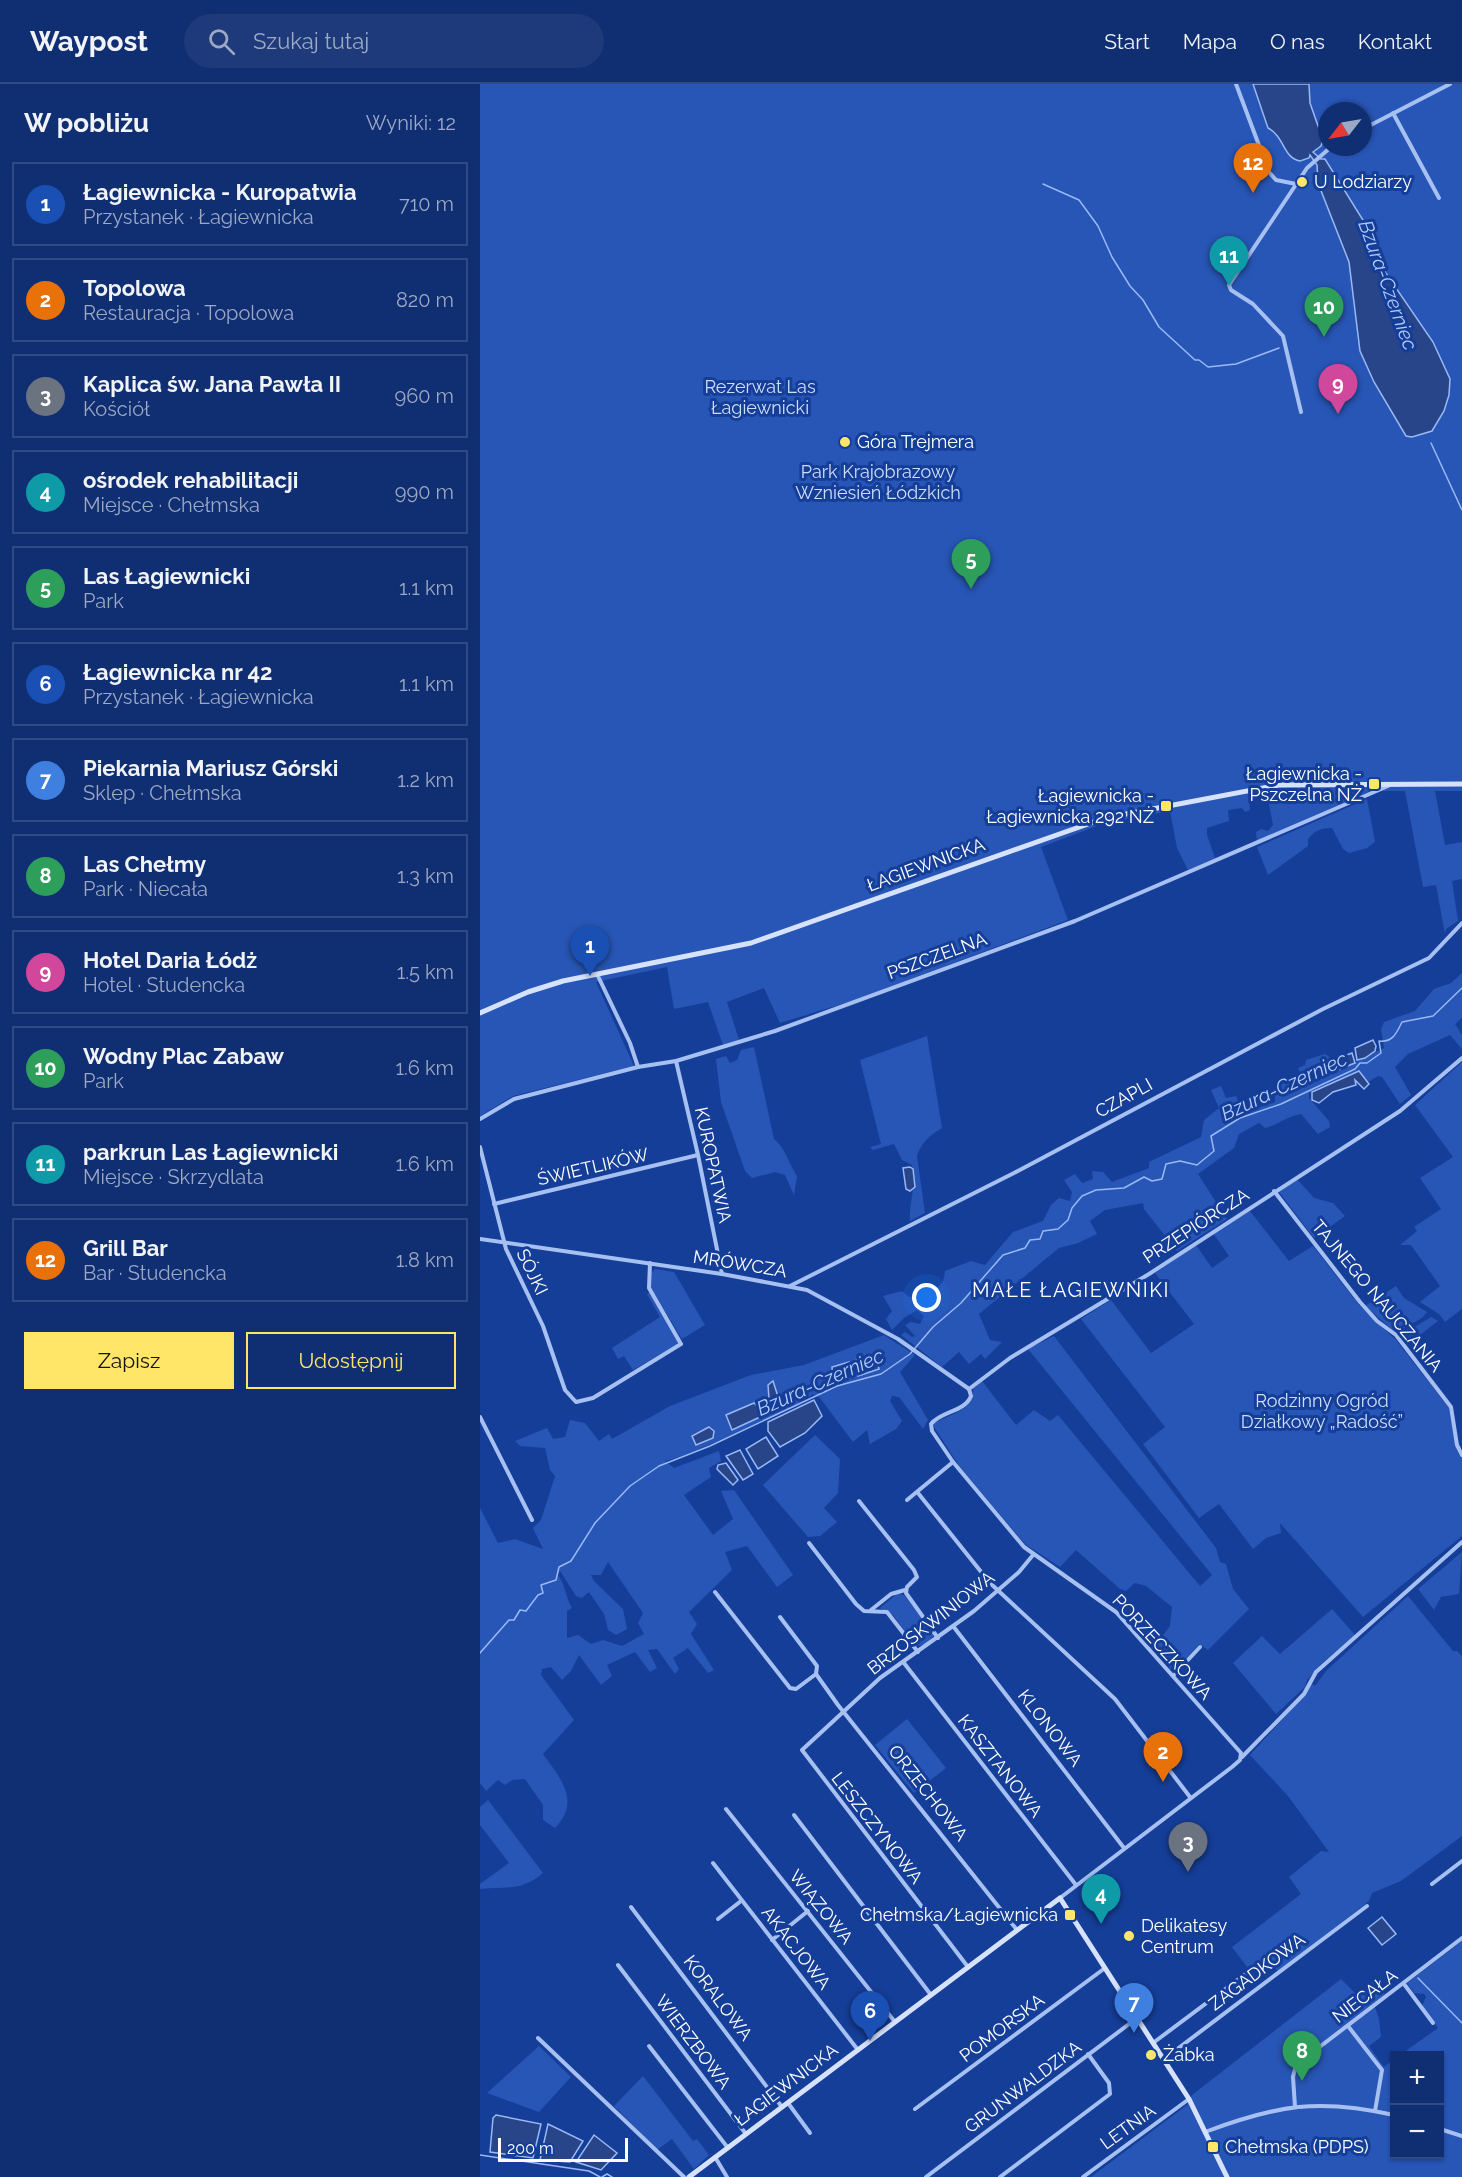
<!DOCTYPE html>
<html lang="pl">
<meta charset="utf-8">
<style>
body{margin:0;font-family:Raleway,sans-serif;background:#1e3a7a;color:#f1f3f6}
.controls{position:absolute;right:18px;bottom:18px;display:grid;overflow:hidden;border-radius:0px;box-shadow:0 2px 4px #0004}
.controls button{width:54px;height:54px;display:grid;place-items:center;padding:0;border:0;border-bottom:2px solid #304a84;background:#102e72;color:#f1f3f6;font:30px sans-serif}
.compass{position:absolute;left:838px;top:18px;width:54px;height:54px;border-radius:50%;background:#102e72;box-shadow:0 2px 4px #0004;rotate:239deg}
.scale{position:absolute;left:18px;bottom:15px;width:130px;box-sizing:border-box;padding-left:6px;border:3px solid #fff;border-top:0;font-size:16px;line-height:21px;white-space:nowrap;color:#fff;-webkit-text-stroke:4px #153e98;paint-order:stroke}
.you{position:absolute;left:447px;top:1214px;width:21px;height:21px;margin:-15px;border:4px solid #fff;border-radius:50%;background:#1a73e8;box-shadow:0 0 0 9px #1a73e833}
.badge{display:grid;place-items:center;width:39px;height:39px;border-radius:50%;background:#ffe669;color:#fff;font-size:20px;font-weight:700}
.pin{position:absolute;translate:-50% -50px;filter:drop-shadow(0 2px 3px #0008)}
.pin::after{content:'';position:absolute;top:32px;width:21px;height:18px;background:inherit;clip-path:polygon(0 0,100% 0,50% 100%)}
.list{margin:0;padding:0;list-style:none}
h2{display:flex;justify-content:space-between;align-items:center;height:78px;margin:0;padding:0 24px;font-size:26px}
h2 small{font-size:20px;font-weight:400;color:#9ca8c4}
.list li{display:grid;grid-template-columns:39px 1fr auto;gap:18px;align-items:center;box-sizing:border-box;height:84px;margin:0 12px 12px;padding:0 12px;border:2px solid #304a84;border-radius:0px}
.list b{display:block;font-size:22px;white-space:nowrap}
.list p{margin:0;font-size:20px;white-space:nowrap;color:#9ca8c4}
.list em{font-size:20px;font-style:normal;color:#9ca8c4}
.actions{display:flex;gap:12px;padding:18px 24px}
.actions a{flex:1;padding:14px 0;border:2px solid #ffe669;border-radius:0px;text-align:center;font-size:21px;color:#ffe669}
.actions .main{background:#ffe669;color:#111}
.icon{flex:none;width:33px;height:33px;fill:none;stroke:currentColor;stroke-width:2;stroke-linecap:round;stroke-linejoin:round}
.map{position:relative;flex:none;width:982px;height:2093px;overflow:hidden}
header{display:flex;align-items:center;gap:36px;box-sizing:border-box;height:84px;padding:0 30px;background:#102e72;border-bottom:2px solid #304a84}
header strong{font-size:28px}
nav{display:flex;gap:33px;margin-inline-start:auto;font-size:21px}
.search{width:420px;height:54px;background:#1e3a7a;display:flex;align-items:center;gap:15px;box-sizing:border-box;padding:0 21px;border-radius:33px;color:#9ca8c4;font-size:22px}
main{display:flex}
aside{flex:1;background:#102e72}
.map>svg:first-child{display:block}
</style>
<header>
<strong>Waypost</strong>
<div class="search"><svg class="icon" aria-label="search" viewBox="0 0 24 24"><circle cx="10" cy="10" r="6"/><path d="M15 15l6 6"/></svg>Szukaj tutaj</div>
<nav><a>Start</a><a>Mapa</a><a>O nas</a><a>Kontakt</a></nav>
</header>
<main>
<aside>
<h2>W pobliżu<small>Wyniki: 12</small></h2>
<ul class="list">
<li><span class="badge" style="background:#1a4fb4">1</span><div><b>Łagiewnicka - Kuropatwia</b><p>Przystanek · Łagiewnicka</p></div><em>710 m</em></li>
<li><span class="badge" style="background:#e8710a">2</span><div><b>Topolowa</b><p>Restauracja · Topolowa</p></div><em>820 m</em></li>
<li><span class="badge" style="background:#6b7280">3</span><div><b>Kaplica św. Jana Pawła II</b><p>Kościół</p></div><em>960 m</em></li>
<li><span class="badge" style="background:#0f9aa8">4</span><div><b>ośrodek rehabilitacji</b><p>Miejsce · Chełmska</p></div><em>990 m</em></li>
<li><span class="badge" style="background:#2e9e5b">5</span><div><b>Las Łagiewnicki</b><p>Park</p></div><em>1.1 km</em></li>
<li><span class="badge" style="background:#1a4fb4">6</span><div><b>Łagiewnicka nr 42</b><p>Przystanek · Łagiewnicka</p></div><em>1.1 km</em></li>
<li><span class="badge" style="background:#3f7fe0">7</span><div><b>Piekarnia Mariusz Górski</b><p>Sklep · Chełmska</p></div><em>1.2 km</em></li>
<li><span class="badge" style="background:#2e9e5b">8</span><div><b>Las Chełmy</b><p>Park · Niecała</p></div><em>1.3 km</em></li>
<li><span class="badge" style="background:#d1479c">9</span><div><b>Hotel Daria Łódż</b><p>Hotel · Studencka</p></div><em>1.5 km</em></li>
<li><span class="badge" style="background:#2e9e5b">10</span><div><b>Wodny Plac Zabaw</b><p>Park</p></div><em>1.6 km</em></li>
<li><span class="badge" style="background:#0f9aa8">11</span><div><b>parkrun Las Łagiewnicki</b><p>Miejsce · Skrzydlata</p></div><em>1.6 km</em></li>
<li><span class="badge" style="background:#e8710a">12</span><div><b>Grill Bar</b><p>Bar · Studencka</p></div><em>1.8 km</em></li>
</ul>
<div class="actions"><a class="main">Zapisz</a><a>Udostępnij</a></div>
</aside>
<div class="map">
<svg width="982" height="2093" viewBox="0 0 982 2093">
<rect width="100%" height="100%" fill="#153e98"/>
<g fill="#2856b6" fill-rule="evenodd">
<path d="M0,0H982V707H955L965,761L982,758V795L972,797L978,837L966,845L965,850L956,801L943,803L925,707H890L777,757L776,748L781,745L788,747L793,741L787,710L769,713L770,726L765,728L762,724L748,726L749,737L727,744V751L735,774L708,786L697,764L690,727L622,740L561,763L588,836L375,916L300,939L284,904L247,918L259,956L243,961L228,918L194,925L187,883L116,898L154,982L33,1012L0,1032ZM847,27H883V63H847Z"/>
<path d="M887,715L895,758L887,764L869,769L863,765L852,744C841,744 834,747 828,755V762L788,791L777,763Z"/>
<path d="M982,889V934L975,940L982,951V965L970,951L928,970L915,983L931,1011L920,1020L902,993L898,992L888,998L879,987L829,1009V1014L849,1037L850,1043L838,1050L821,1030C807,1032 798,1041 785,1044L779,1039L759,1050L754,1064L718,1090L747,1135L697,1167L664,1125L663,1119L625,1126L610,1137L617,1150L598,1159L579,1164L499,1230L510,1256L522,1258L505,1275L501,1270L489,1280L479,1268L462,1283L421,1251L425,1248L432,1253L435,1252L425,1241L431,1238L440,1240L444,1232L437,1226L424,1234L412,1246L406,1235L412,1227L403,1212L422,1207L429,1213L450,1210L463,1198L465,1187L491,1177L505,1181L533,1148L563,1137L571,1121L579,1114L590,1117L592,1108L584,1096L595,1090L602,1099L613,1095L612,1087L623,1088L632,1098L669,1084V1078L721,1053L724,1036L739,1024L731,1006L741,1002L746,1014L756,1012L764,1029L795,1018V1002L823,994L818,984L825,981L826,976L845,970L852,975L836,990L839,996L904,964L901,945L904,938L935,927L954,905L971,899Z"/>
<path d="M447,952L462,1044C450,1051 441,1059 437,1072L445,1129L430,1137C429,1116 437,1101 432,1081L422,1076L414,1060L393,1066L390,1063L401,1060L380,976Z"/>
<path d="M274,963L294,1055C305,1063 309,1080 317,1092L314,1111L305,1091L295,1088L272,1094L265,1087L241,1018L236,975L246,972L250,979L257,976L261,966Z"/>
<path d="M982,978V1225L965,1238L959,1230L940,1218L960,1202L931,1161H920L937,1147L934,1143L961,1125L940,1094L973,1073L935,1021Z"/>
<path d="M817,1095L834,1114L853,1119L865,1132L834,1154L799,1108Z"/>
<path d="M770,1127L809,1177L833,1162L879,1221L916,1256L969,1324L977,1367L982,1374V1452L883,1533L800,1439L801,1449L786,1454L773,1465L739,1420L719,1434L663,1360L685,1343L601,1235L631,1216L671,1269L714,1240L675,1189L716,1161L732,1184L749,1172L733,1149Z"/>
<path d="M175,1185L194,1188L225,1241L202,1255L170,1203V1190Z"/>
<path d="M916,1202L924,1214L947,1228L942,1234L916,1249L885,1222Z"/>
<path d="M170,1208L198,1256V1260L153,1286L144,1272L138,1275L132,1264L180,1233L167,1210Z"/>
<path d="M951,1233L958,1237L927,1261L920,1252Z"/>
<path d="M404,1251L435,1271L420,1288L448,1336L443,1345L419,1313L412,1312L410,1317L422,1337L416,1345L390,1360L387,1346L373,1358L340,1314L333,1310C324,1320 200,1376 185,1377L194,1384L239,1367L241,1377L229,1384L231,1393L204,1411L233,1451L253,1435L241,1407L254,1406L313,1491L297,1503L267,1462L245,1468L252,1486L209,1528L217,1540L211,1550L234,1586L228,1589L208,1564L193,1574L199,1585L195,1590L177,1565L168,1566L177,1584L170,1588L155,1568L127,1581L132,1592L121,1601L99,1571L91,1587L82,1596L71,1583L62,1585L61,1591L94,1636L63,1670C81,1695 101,1717 75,1744L63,1736V1721L45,1695L32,1696L25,1701L18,1696L6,1707L0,1699V1424L18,1459L35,1455L63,1465L53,1444L61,1436L75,1392L70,1386L65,1364L40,1362L35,1357L67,1344L73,1355L85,1353L90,1336L105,1339L119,1357L129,1350L132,1355L190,1322L271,1291L324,1281ZM128,1478L163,1529L158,1539L164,1550L142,1562L123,1556L111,1560L98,1551L87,1554V1527L92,1524C85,1512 86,1502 78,1491L80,1487L96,1512L102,1514L109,1508L124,1530L128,1546L136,1551L147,1545L143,1525L114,1497L111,1491H121Z"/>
<path d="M574,1252L736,1464L740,1478L746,1480L753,1505L769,1525L728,1566L719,1560L694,1589L673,1565L690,1542L692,1523L666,1502L655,1499L646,1507L640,1505L596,1466L580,1483L545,1460L480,1383L454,1343V1339C471,1330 495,1325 493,1304L502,1297L536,1341L554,1326L570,1337L578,1331L720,1502L732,1491L548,1265Z"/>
<path d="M335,1351L360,1375L358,1409L344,1424L357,1438L340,1452L328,1453L283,1401Z"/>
<path d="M982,1468L979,1510L961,1513L954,1526L938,1505Z"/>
<path d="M418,1509L425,1512L454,1551L445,1561L435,1562L413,1531L400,1524Z"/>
<path d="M928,1512L973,1567H977L982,1572V1752L921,1797L892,1809L889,1817L798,1888L789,1875L771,1888L752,1863L821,1810L809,1793L841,1767L849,1768L808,1712L770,1671C781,1658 829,1609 831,1599L835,1602L846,1587Z"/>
<path d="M852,1525L875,1551L841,1580L827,1596L825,1603L796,1630L753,1579L782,1552L800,1570Z"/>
<path d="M427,1635L466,1684L434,1709L395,1661Z"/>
<path d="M8,1716L63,1789C41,1808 26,1802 0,1805V1800L29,1779L0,1741V1723Z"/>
<path d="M982,1857V2093H611L707,2021L712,2011L861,1895L877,1911L894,1896L905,1910L894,1920L899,1935L901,1953L889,1962L904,1983L914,1975V2070H960V1972L920,1971L958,1944L942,1922L946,1913L944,1910L934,1909L927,1899Z"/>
<path d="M59,1962L91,1993L59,2028L7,2009Z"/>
<path d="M163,1992L213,2057L217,2055L229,2071L214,2085L192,2055L177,2066L134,2022Z"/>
</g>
<g fill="#28458a" stroke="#99b9f5" stroke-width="1.5">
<path d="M773,0H829L830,19L843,56L841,62L833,68L841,75H845L896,157L905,188L953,258L970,295L969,311L964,327L952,347L932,353L926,352L894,298L880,267L869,178L838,99L837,81L830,71L829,74L820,77C803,74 805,53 788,44Z"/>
<path d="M893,956L896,962L895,967L885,974L877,976L875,964Z"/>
<path d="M872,969L875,979L849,989L850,977Z"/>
<path d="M879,987L889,1000L884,1005L875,996L876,1001L853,1008L839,1019L832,1016V1008Z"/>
<path d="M430,1083L433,1085L435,1103L430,1107L426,1105L423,1084Z"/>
<path d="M392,1273H396L399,1285L378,1292L375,1276Z"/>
<path d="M369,1278L372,1293L353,1298L352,1283Z"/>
<path d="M293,1297L301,1322L290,1327L288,1301Z"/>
<path d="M334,1316L342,1332L325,1349L300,1363L288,1347V1338Z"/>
<path d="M274,1319L277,1322L280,1333L252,1346L246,1331Z"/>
<path d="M229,1343L234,1347L233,1354L216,1361L212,1352Z"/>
<path d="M286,1353L298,1372L278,1385L266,1365Z"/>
<path d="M260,1366L273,1390L263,1396L246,1372Z"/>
<path d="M246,1379L258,1396L253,1401L237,1385L238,1381Z"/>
<path d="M902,1833L916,1850L902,1861L888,1844Z"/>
<path d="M16,2031L61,2040L53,2074L10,2068L13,2034Z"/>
<path d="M68,2040L103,2057L90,2078L60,2076Z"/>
<path d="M114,2051L137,2069L121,2086L96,2078Z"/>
</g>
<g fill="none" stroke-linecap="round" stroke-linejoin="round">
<g stroke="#99b9f5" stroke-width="1.5">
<path d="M563,100L599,116L618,142L632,173L650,202L663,216L679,243L715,276H719L728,283L756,280L799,264"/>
<path d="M951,359L982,426"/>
<path d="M0,1569L29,1536H34L40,1526L46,1527L58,1511L63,1509L61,1501L76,1496L79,1483L91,1477L115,1439L150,1402L179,1382L230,1362L357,1302L401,1290L430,1270L453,1243L481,1219L523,1171L545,1164L550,1156L560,1155L563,1147L578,1145L588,1136L592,1124L602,1112L616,1106L644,1104L664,1093L672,1097L682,1095L686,1080L700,1077L717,1081L734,1067L731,1052L760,1034L801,1020L875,985L880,979H887L901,969L899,957C913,959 917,948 922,938L953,932L982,904"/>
<path d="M938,1894L982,1939"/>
<path d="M0,2071L109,2087L120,2093"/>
<path d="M122,2093L127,2090L132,2093"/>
</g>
<g stroke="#a7c0f2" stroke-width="4">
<path d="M756,0L789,88L796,96L816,100"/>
<path d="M913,29L959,114"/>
<path d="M883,45L970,0"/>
<path d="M821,328L803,252L773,220L751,206L749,201L827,84L851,63"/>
<path d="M117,890L150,959L158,983"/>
<path d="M196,977L218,1071L242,1190"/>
<path d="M0,1035L34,1015L158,983L196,977L295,947L595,837L908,702"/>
<path d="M0,1063L26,1165L63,1242L85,1306L96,1318L113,1314L201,1260L169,1204L170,1179"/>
<path d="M794,1107L880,1218L897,1237L916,1251L971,1323L977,1361L982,1371"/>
<path d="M14,1120L218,1071"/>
<path d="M0,1155L242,1190L327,1206L418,1255L489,1305"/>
<path d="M310,1202L534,1089L843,925L949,874L982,839"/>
<path d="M489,1305L491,1312C485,1328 461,1327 451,1340L452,1347L473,1378L544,1463L636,1528L761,1669L760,1676L752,1683L580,1814"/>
<path d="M489,1305L530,1274L669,1190L920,1027L982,974"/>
<path d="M0,1333L52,1436"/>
<path d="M438,1409L510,1499L635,1615L710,1713"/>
<path d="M427,1416L473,1378"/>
<path d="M379,1417L434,1486L437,1493L427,1503L426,1509L458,1554"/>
<path d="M329,1459L376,1520L384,1527L407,1528L438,1568"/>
<path d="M235,1508L310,1604L316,1605L336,1590"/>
<path d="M391,1526L411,1510L425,1506"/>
<path d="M300,1533L337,1582L336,1590L358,1621L537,1846"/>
<path d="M473,1542L644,1764"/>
<path d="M424,1579L596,1801"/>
<path d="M693,1592L720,1563"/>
<path d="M762,1673L824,1610L836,1588L982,1458"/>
<path d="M246,1725L415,1938"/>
<path d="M314,1731L451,1911"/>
<path d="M233,1779L378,1966"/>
<path d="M952,1800L982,1777"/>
<path d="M151,1823L302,2023"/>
<path d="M238,1835L261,1817"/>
<path d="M292,1856L328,1827"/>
<path d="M138,1881L266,2050"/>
<path d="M488,1883L322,1666L400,1594L494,1527L539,1488L553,1471"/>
<path d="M924,1900L953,1939"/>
<path d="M868,1942L902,1986L895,2027"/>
<path d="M58,1954L204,2093"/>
<path d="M673,1959L768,1888"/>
<path d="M169,1962L248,2064"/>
<path d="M684,1975L887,1822"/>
<path d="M308,2019L330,2049"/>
<path d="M815,2023L813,1993L816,1981L982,1854"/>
<path d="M435,2025L625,1884"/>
<path d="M960,2045L982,2052"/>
<path d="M725,2048C797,2021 839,2014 914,2031"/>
<path d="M235,2073L247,2093"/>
<path d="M446,2093L657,1934"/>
<path d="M520,2093L630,2010L629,1999L608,1970"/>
<path d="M603,2093L709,2015"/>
</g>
<g stroke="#d6e2fc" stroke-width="5">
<path d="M0,929L48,908L83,897L271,859L625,734L799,701L982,700"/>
<path d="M209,2093L580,1814L709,2015L747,2093"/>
</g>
</g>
<g fill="#ffe669" stroke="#153e98" stroke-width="2">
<circle cx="822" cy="98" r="6"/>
<circle cx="365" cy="358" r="6"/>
<rect x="888" y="694" width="12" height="12" rx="3"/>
<rect x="680" y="716" width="12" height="12" rx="3"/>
<rect x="584" y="1825" width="12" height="12" rx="3"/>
<circle cx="649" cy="1852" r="6"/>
<circle cx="671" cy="1971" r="6"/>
<rect x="727" y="2057" width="12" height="12" rx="3"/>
</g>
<g text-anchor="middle" stroke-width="6" stroke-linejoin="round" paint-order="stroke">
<g font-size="18" fill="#fff" stroke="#153e98" text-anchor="start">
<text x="834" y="104">U Lodziarzy</text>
<text x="377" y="364">Góra Trejmera</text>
<text x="882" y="696" text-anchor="end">Łagiewnicka -<tspan x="882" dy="21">Pszczelna NŻ</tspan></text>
<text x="674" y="718" text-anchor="end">Łagiewnicka -<tspan x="674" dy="21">Łagiewnicka 292 NŻ</tspan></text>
<text x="578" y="1837" text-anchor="end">Chełmska/Łagiewnicka</text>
<text x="661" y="1848">Delikatesy<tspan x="661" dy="21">Centrum</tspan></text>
<text x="683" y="1977">Żabka</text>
<text x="745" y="2069">Chełmska (PDPS)</text>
</g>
<g font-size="18" fill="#cfdefd" stroke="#153e98">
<text x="280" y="309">Rezerwat Las<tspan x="280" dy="21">Łagiewnicki</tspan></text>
<text x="398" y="394">Park Krajobrazowy<tspan x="398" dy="21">Wzniesień Łódzkich</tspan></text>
<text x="842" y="1323">Rodzinny Ogród<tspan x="842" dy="21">Działkowy „Radość”</tspan></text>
</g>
<g font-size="18" fill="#fff" stroke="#153e98">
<text transform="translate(446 781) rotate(-20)" y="6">ŁAGIEWNICKA</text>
<text transform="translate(457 872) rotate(-20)" y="6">PSZCZELNA</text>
<text transform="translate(644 1014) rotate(-29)" y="6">CZAPLI</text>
<text transform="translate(233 1081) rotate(78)" y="6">KUROPATWIA</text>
<text transform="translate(113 1083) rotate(-13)" y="6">ŚWIETLIKÓW</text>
<text transform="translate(716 1142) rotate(-33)" y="6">PRZEPIÓRCZA</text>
<text transform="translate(260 1180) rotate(9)" y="6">MRÓWCZA</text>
<text transform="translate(52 1188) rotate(64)" y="6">SÓJKI</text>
<text transform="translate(897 1212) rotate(50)" y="6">TAJNEGO NAUCZANIA</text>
<text transform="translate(451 1539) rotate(-38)" y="6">BRZOSKWINIOWA</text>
<text transform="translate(682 1563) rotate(47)" y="6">PORZECZKOWA</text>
<text transform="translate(570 1644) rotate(52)" y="6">KLONOWA</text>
<text transform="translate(520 1682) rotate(52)" y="6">KASZTANOWA</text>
<text transform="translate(448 1709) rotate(52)" y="6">ORZECHOWA</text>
<text transform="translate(397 1744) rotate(52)" y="6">LESZCZYNOWA</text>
<text transform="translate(341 1823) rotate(51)" y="6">WIĄZOWA</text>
<text transform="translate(316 1864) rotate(52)" y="6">AKACJOWA</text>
<text transform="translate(777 1888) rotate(-37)" y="6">ZAGADKOWA</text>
<text transform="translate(885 1912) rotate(-37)" y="6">NIECAŁA</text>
<text transform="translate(238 1914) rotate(53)" y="6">KORALOWA</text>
<text transform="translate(522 1944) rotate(-37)" y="6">POMORSKA</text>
<text transform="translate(213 1958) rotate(53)" y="6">WIERZBOWA</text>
<text transform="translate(306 2001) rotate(-37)" y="6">ŁAGIEWNICKA</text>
<text transform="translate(543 2003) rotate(-37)" y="6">GRUNWALDZKA</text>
<text transform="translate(648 2043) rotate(-36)" y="6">LETNIA</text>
</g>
<g font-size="20" font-style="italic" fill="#b4cbf9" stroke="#153e98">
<text transform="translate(908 201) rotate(70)" y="7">Bzura-Czerniec</text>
<text transform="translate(804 1002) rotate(-25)" y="7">Bzura-Czerniec</text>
<text transform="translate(340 1298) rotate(-24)" y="7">Bzura-Czerniec</text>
</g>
<g font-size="20" letter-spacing="1.5" fill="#fff" stroke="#153e98">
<text x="591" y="1213">MAŁE ŁAGIEWNIKI</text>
</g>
</g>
</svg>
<div class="controls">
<button>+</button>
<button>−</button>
</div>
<svg class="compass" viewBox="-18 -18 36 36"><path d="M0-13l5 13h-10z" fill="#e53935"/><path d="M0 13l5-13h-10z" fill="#9ca8c4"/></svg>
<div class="scale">200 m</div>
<div class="you"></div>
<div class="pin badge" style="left:110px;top:892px;background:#1a4fb4">1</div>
<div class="pin badge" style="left:683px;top:1698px;background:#e8710a">2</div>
<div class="pin badge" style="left:708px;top:1788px;background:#6b7280">3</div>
<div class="pin badge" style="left:621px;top:1840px;background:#0f9aa8">4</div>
<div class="pin badge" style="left:491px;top:505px;background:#2e9e5b">5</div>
<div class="pin badge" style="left:390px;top:1957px;background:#1a4fb4">6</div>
<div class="pin badge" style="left:654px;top:1949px;background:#3f7fe0">7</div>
<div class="pin badge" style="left:822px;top:1997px;background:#2e9e5b">8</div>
<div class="pin badge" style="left:858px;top:330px;background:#d1479c">9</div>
<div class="pin badge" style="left:844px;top:253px;background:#2e9e5b">10</div>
<div class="pin badge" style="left:749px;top:202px;background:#0f9aa8">11</div>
<div class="pin badge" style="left:773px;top:109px;background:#e8710a">12</div>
</div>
</main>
